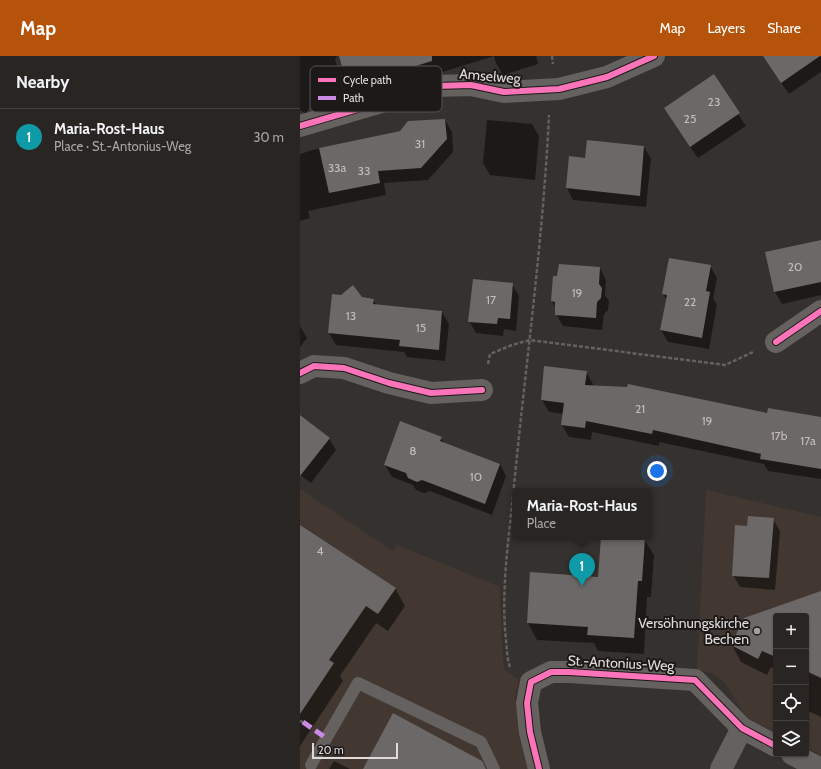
<!DOCTYPE html>
<meta charset="utf-8">
<style>
body{margin:0;font-family:Cabin,sans-serif;background:#302d2b;color:#f1f3f6}
.controls{position:absolute;right:12px;bottom:12px;display:grid;overflow:hidden;border-radius:4px;box-shadow:0 1px 3px #0004}
.controls button{width:36px;height:36px;display:grid;place-items:center;padding:0;border:0;border-bottom:1px solid #444241;background:#282523;color:#f1f3f6;font:20px sans-serif}
.scale{position:absolute;left:12px;bottom:10px;width:86px;box-sizing:border-box;padding-left:4px;border:2px solid #e0dbd9;border-top:0;font-size:11px;line-height:14px;white-space:nowrap;color:#e0dbd9;-webkit-text-stroke:3px #1c1918;paint-order:stroke}
.you{position:absolute;left:357px;top:415px;width:14px;height:14px;margin:-10px;border:3px solid #fff;border-radius:50%;background:#1a73e8;box-shadow:0 0 0 6px #1a73e833}
.badge{display:grid;place-items:center;width:26px;height:26px;border-radius:50%;background:#b45309;color:#fff;font-size:13px;font-weight:700}
.pin{position:absolute;translate:-50% -33px;filter:drop-shadow(0 1px 2px #0008)}
.pin::after{content:'';position:absolute;top:21px;width:14px;height:12px;background:inherit;clip-path:polygon(0 0,100% 0,50% 100%)}
.popup{position:absolute;left:212px;top:432px;width:140px;height:52px;box-sizing:border-box;display:grid;place-content:center;border-radius:4px;background:#282523;filter:drop-shadow(0 1px 3px #0005);font-size:13px;white-space:nowrap;color:#a5a5a6}
.popup b{font-size:15px;color:#f1f3f6}
.popup::after{content:'';position:absolute;left:50%;top:100%;margin-left:-8px;border:8px solid transparent;border-top-color:#282523}
.list{margin:0;padding:0;list-style:none}
h2{display:flex;justify-content:space-between;align-items:center;height:52px;margin:0;padding:0 16px;font-size:17px}
h2 small{font-size:13px;font-weight:400;color:#a5a5a6}
.list li{display:grid;grid-template-columns:26px 1fr auto;gap:12px;align-items:center;box-sizing:border-box;height:56px;padding:0 16px;border-top:1px solid #444241}
.list b{display:block;font-size:15px;white-space:nowrap}
.list p{margin:0;font-size:13px;white-space:nowrap;color:#a5a5a6}
.list em{font-size:13px;font-style:normal;color:#a5a5a6}
.icon{flex:none;width:22px;height:22px;fill:none;stroke:currentColor;stroke-width:2;stroke-linecap:round;stroke-linejoin:round}
.map{position:relative;flex:none;width:521px;height:713px;overflow:hidden}
header{display:flex;align-items:center;gap:24px;box-sizing:border-box;height:56px;padding:0 20px;background:#b45309;color:#fff}
header strong{font-size:19px}
nav{display:flex;gap:22px;margin-inline-start:auto;font-size:14px}
main{display:flex}
aside{flex:1;background:#282523}
.map>svg:first-child{display:block}
</style>
<header>
<strong>Map</strong>
<nav><a>Map</a><a>Layers</a><a>Share</a></nav>
</header>
<main>
<aside>
<h2>Nearby<small></small></h2>
<ul class="list">
<li><span class="badge" style="background:#0f9aa8">1</span><div><b>Maria-Rost-Haus</b><p>Place · St.-Antonius-Weg</p></div><em>30 m</em></li>
</ul>
</aside>
<div class="map">
<svg width="521" height="713" viewBox="0 0 521 713">
<rect width="100%" height="100%" fill="#35312f"/>
<g fill="#433732">
<path d="M0,433L93,495L97,489L200,531L201,575L204,613L219,624L215,641L218,661L229,713H0Z"/>
<path d="M406,434L521,461V699L506,692V560H476V677L453,665L444,658L425,627L412,617L397,614Z"/>
</g>
<g fill="#0007">
<path d="M0,0H37L35,4L39,16L26,21L6,58L0,54Z"/>
<path d="M40,0H236L238,8L203,19L196,7L194,0L56,43L49,31Z"/>
<path d="M463,0H521V16L489,38Z"/>
<path d="M413,20L446,70L398,102L372,64Z"/>
<path d="M145,64L152,76L153,96L128,124L84,127L86,139L8,155L10,162L0,165V98L16,93L100,75Z"/>
<path d="M187,64L232,68L239,80L235,124L190,119L183,107Z"/>
<path d="M344,91L351,103L346,151L273,144L267,132L270,102L286,103Z"/>
<path d="M521,185V239L482,248L475,236L466,197Z"/>
<path d="M410,210L417,222L413,243L417,248L409,293L368,286L361,274L367,244L363,238Z"/>
<path d="M300,212L306,224L305,239L309,245L308,254L304,258L302,274L263,270L256,258V253L252,245L254,221Z"/>
<path d="M212,228L219,240L216,275L204,273L203,280L176,277L169,265Z"/>
<path d="M62,242L73,243L76,249L142,256L149,268L145,305L107,301L104,296L36,289L29,277Z"/>
<path d="M0,270L7,282L0,291Z"/>
<path d="M286,316L293,328V331L468,359L521,362V423L468,415L464,408L359,386V390L292,376L291,384L269,381L262,369L264,358L249,356L242,344Z"/>
<path d="M0,359L29,382L36,394L11,427L0,419Z"/>
<path d="M141,382L145,388L200,408L206,420L192,459L130,435L124,437L116,434L113,429L92,421L85,409Z"/>
<path d="M473,463L480,475L475,534L440,531L433,519L448,471Z"/>
<path d="M0,470L95,532L105,550L88,575L76,567L40,620L43,625L0,690Z"/>
<path d="M302,481L344,483L354,499L351,541H347L344,598L298,595L294,587L237,584L228,567L231,517L299,522Z"/>
<path d="M521,536V661L506,654V560H476V613L471,611L467,619L441,606L432,589L444,563Z"/>
<path d="M34,705L50,713H29Z"/>
</g>
<g fill="#6b6867">
<path d="M39,0H132V5L48,31Z"/>
<path d="M463,0H520L481,27Z"/>
<path d="M414,18L440,57L390,91L364,52Z"/>
<path d="M145,63L147,83L121,112L78,115L80,127L29,137L19,92L100,75L108,65Z"/>
<path d="M287,84L344,90L340,140L266,132L269,100L285,102Z"/>
<path d="M521,184V226L474,236L465,196Z"/>
<path d="M369,202L411,209L406,235L410,236L402,282L360,274L367,239L362,238Z"/>
<path d="M259,208L300,211L299,228L302,232L301,242L297,246L296,262L255,259V246L251,245L253,220H257Z"/>
<path d="M173,223L213,227L210,263L198,262L197,268L168,266Z"/>
<path d="M53,229L62,241L74,243L73,248L142,255L139,294L99,290L100,284L28,277L32,238L41,239Z"/>
<path d="M244,310L287,315L285,329L327,331L328,328L467,357L468,352L521,361V413L460,403L461,398L353,374L352,378L286,365L285,372L261,369L264,347L241,344Z"/>
<path d="M0,359L30,382L0,420Z"/>
<path d="M100,365L142,381L140,385L200,408L185,448L122,424L117,426L108,422L106,417L84,409Z"/>
<path d="M448,460L474,462L469,522L432,520L435,469L447,470Z"/>
<path d="M0,469L96,532L78,558L66,550L29,604L34,607L0,658Z"/>
<path d="M301,481L345,482L342,525H338L334,582L287,579L288,571L227,567L230,516L298,521Z"/>
<path d="M521,535V622L506,615V560H476V601L462,595L458,603L431,589L444,562Z"/>
<path d="M93,657L182,705L186,713H63Z"/>
</g>
<g fill="none" stroke-linecap="round" stroke-linejoin="round">
<g stroke="#646160" stroke-width="2.5" stroke-dasharray="4 2" stroke-linecap="butt">
<path d="M252,0L253,8"/>
<path d="M188,308L190,298L212,289L230,284L425,309L453,296"/>
<path d="M210,611C207,603 207,593 206,584C201,536 208,488 213,440C225,313 243,186 249,59"/>
<path d="M0,665L3,666"/>
</g>
<path stroke="#64615f" stroke-width="12" d="M11,709L58,627L181,686L194,713"/>
<g stroke="#64615f" stroke-width="22">
<path d="M0,70L136,30L171,29L204,36L259,33L307,21L354,0"/>
<path d="M476,286L521,255"/>
<path d="M0,317L14,310L44,312L89,327L131,337L182,334"/>
<path d="M492,698L521,713"/>
<path d="M239,713L230,676L227,647L231,626L251,616H269L395,624L442,672L476,690"/>
<path d="M421,713L442,672"/>
</g>
<path stroke="#ca8be6" stroke-width="5" stroke-dasharray="10 5" stroke-linecap="butt" d="M3,666L26,682"/>
<defs>
<g id="cycleway">
<path d="M0,70L136,30L171,29L204,36L259,33L307,21L354,0"/>
<path d="M476,286L521,255"/>
<path d="M0,317L14,310L44,312L89,327L131,337L182,334"/>
<path d="M239,713L230,676L227,647L231,626L251,616H269L395,624L442,672L476,690"/>
</g>
</defs>
<use href="#cycleway" stroke="#1c1918" stroke-width="8"/>
<use href="#cycleway" stroke="#fb73b8" stroke-width="6"/>
</g>
<circle fill="#a4a09e" stroke="#1c1918" stroke-width="1.5" cx="457" cy="575" r="4"/>
<g text-anchor="middle" stroke-width="4" stroke-linejoin="round" paint-order="stroke">
<g font-size="12" fill="#c3bebc">
<text x="414" y="50">23</text>
<text x="390" y="67">25</text>
<text x="120" y="92">31</text>
<text x="37" y="116">33a</text>
<text x="64" y="119">33</text>
<text x="495" y="215">20</text>
<text x="277" y="241">19</text>
<text x="191" y="248">17</text>
<text x="390" y="250">22</text>
<text x="51" y="264">13</text>
<text x="121" y="276">15</text>
<text x="340" y="357">21</text>
<text x="407" y="369">19</text>
<text x="479" y="384">17b</text>
<text x="508" y="389">17a</text>
<text x="113" y="399">8</text>
<text x="176" y="425">10</text>
<text x="20" y="499">4</text>
</g>
<g font-size="14" fill="#e0dbd9" stroke="#1c1918">
<text transform="translate(190 20) rotate(5)" y="5">Amselweg</text>
<text transform="translate(321 607) rotate(3)" y="5">St.-Antonius-Weg</text>
</g>
<g font-size="14" fill="#e0dbd9" stroke="#1c1918" text-anchor="end">
<text x="449" y="572">Versöhnungskirche<tspan x="449" dy="16">Bechen</tspan></text>
</g>
</g>
<rect x="10" y="10" width="132" height="46" rx="6" fill="#1c1918" stroke="#575352" stroke-width="1"/>
<rect x="18" y="22" width="18" height="4" fill="#fb73b8"/>
<rect x="18" y="40" width="18" height="4" fill="#ca8be6"/>
<g font-size="11" fill="#e0dbd9">
<text x="43" y="28">Cycle path</text>
<text x="43" y="46">Path</text>
</g>
</svg>
<div class="controls">
<button>+</button>
<button>−</button>
<button><svg class="icon" aria-label="locate" viewBox="0 0 24 24"><circle cx="12" cy="12" r="6"/><path d="M12 2v4M12 18v4M2 12h4M18 12h4"/></svg></button>
<button><svg class="icon" aria-label="layers" viewBox="0 0 24 24"><path d="M12 4l9 5-9 5-9-5zM3 14l9 5 9-5"/></svg></button>
</div>
<div class="scale">20 m</div>
<div class="you"></div>
<div class="pin badge" style="left:282px;top:530px;background:#0f9aa8">1</div>
<div class="popup"><b>Maria-Rost-Haus</b>Place</div>
</div>
</main>
